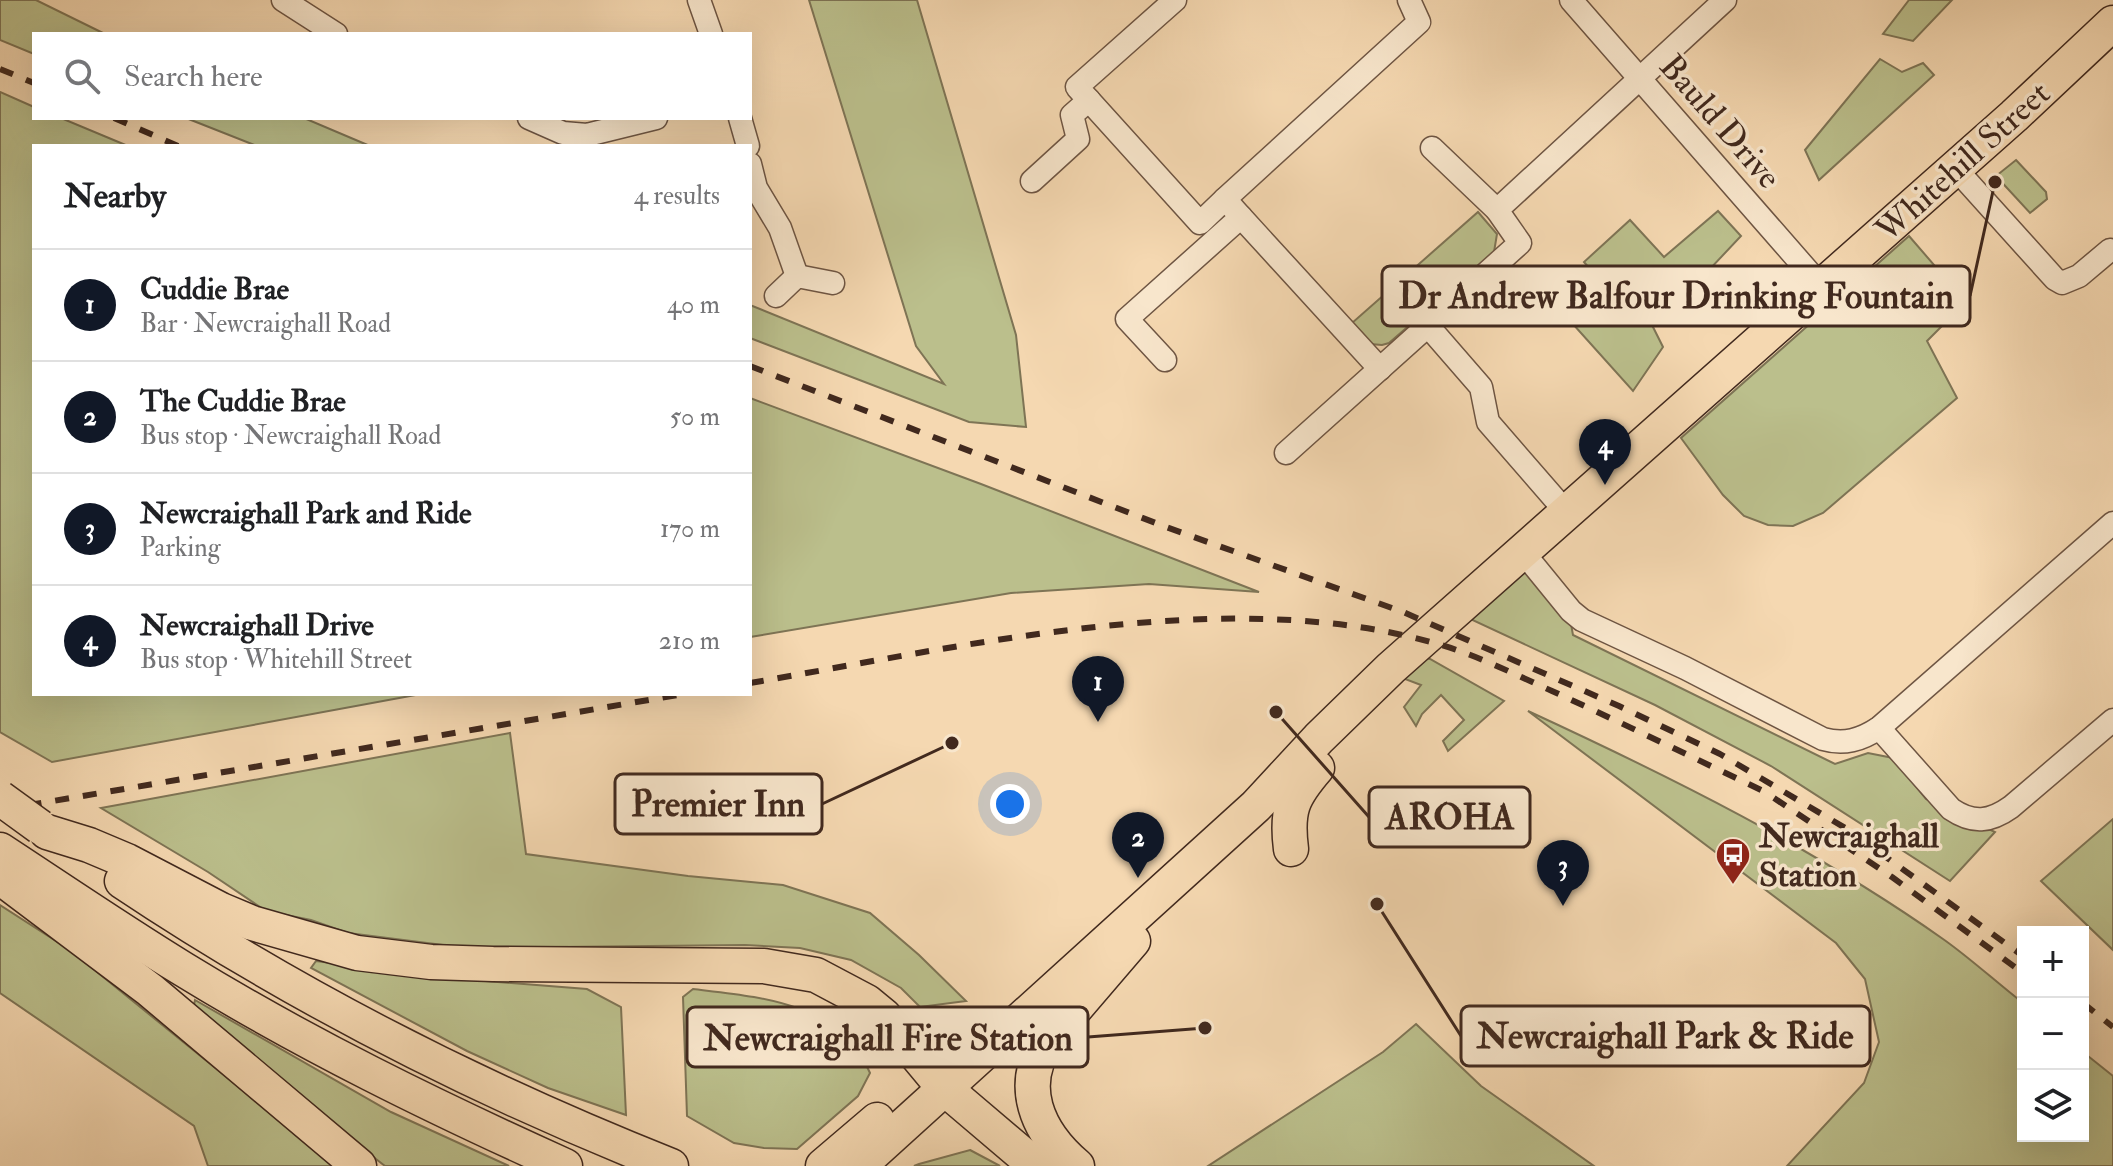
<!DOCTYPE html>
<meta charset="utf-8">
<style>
body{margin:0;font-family:"IM FELL Double Pica",serif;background:#f2f2f2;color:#202124}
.controls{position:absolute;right:24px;bottom:24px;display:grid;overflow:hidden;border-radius:0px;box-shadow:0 8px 32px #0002}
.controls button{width:72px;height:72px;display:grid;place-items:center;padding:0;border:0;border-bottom:2px solid #e0e0e0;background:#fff;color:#202124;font:40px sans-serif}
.you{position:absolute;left:1010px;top:804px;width:28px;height:28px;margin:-20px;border:6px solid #fff;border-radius:50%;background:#1a73e8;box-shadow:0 0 0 12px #1a73e833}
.badge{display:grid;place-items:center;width:52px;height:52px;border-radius:50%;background:#111827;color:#fff;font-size:26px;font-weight:700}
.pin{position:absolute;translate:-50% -66px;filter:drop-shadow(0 2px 4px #0008)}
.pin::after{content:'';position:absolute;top:42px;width:28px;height:24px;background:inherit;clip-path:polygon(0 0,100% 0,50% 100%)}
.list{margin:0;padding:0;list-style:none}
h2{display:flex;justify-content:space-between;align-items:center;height:104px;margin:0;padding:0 32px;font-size:34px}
h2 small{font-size:26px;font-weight:400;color:#757577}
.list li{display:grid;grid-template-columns:52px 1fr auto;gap:24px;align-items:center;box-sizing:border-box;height:112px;padding:0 32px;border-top:2px solid #e0e0e0}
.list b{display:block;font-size:30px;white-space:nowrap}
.list p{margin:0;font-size:26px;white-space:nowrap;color:#757577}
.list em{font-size:26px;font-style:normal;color:#757577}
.icon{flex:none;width:44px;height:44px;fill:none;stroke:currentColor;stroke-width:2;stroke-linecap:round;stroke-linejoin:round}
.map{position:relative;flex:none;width:2113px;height:1166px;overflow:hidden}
.search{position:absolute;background:#fff;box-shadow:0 8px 32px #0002;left:32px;top:32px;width:720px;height:88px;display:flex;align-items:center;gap:20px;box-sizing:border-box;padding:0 28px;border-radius:0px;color:#757577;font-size:30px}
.panel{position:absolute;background:#fff;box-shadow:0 8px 32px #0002;left:32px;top:144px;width:720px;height:552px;border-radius:0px}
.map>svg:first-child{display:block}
</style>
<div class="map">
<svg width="2113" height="1166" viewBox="0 0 2113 1166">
<rect width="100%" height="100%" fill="#f5d8b1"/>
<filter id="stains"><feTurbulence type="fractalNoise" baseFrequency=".0025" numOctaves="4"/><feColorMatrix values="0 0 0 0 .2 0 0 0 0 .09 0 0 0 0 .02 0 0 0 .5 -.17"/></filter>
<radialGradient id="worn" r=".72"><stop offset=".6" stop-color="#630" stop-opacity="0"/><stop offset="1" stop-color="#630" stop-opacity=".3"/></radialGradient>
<g fill="#bbbf8c" stroke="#7e7455" stroke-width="2">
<path d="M0,0H36L105,34H34V54L0,40Z"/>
<path d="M809,0H917L1016,335L1026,427L969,422L750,338V305L944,384L916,346Z"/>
<path d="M1909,0H1952L1913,41L1883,34Z"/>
<path d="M1880,59L1902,72L1923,63L1934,75L1819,180L1805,150Z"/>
<path d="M0,92L34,107V118H61L128,146H34V694H421L52,762L0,732Z"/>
<path d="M186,118H304L370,146H257Z"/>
<path d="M2016,160L2046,192L2047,199L2030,213L1996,176Z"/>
<path d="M1718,211L1741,236L1675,306L1651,323L1663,347L1633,391L1572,323L1607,289L1584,262L1630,220L1664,257Z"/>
<path d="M1478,212L1497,234L1494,252L1389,343L1382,345L1370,344L1352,323Z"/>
<path d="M1909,236L1966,302L1927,341L1957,398L1823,513L1793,526L1768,525L1744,516L1723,495L1681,438Z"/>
<path d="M750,398L981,484L1259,592L1149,584L1011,593L750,637Z"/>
<path d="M1534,568L1569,613L1573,635L1835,764L1868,753L1893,758L1926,799L1995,832L1950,881L1771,766L1655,705L1466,617L1511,573Z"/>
<path d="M1420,656L1430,659L1504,701L1448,751L1443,741L1464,720L1441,695L1422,714L1416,726L1404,707L1421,685L1397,676Z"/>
<path d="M1528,711C1671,777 1814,848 1943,939C1970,958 1996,982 2023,1003V1136H2083V1052L2113,1076V1166H1787L1864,1083L1879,1042L1865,979L1836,943Z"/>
<path d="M510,733L526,854L688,876L783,885L870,913L919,955L966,1001L920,1007L901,988L851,960L800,948L745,945L467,948L348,933L311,920L266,911L208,872L101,808Z"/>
<path d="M2113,819V950L2041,881Z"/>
<path d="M0,905L70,950L336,1166H208L194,1126L0,993Z"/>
<path d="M316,961L436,977L587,989L621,1007L626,1115L548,1088L467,1051L311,968Z"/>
<path d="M693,989C760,997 840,1002 870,1073L858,1096L797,1149L764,1148L734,1143L687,1116L683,997Z"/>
<path d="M195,1000L391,1112L509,1166H385L288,1091L193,1010Z"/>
<path d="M1416,1024L1481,1086L1594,1166H1208L1383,1052Z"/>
<path d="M970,1150L1000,1166H914L919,1164Z"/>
</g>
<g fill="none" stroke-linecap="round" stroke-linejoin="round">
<defs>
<g id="minor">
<path d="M283,0L336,34"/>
<path d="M699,0L711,34"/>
<path d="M1175,0L1077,87L1200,223L1225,199"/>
<path d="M1571,0L1821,286"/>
<path d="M529,118L563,133L587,135L656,118"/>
<path d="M740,118L748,146"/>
<path d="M1432,148L1497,210"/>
<path d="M750,164L756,188L780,228L797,276"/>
<path d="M1955,168L2055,279L2062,283L2079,276L2110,250"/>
<path d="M1032,181L1078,139L1072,115L1089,100"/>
<path d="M1241,217L1380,369"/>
<path d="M776,296L797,276L833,283"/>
<path d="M1428,326L1481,387L1488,422L1567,513"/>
<path d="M1165,360L1127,319L1241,217L1225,199L1419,22L1409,0"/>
<path d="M1286,453L1520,243L1497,210L1725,0"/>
<path d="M1522,551L1571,611L1582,620L1685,668L1823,739C1844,745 1861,740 1879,728L2113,523"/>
<path d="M1879,728L1951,809C1973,824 1990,822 2011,807L2113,720"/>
</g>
<g id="primary">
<path d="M47,832L89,845L127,861L221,910L252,923L357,953L431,962L493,964L764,966L816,975L867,1002L884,1016L943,1087L1036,1166"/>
<path d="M1291,849C1286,810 1292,797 1317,768"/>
<path d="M0,850C61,890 121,931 183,969C305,1044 434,1107 565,1166"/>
<path d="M0,877L150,990L359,1166"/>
<path d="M122,881C294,996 479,1090 671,1166"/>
<path d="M823,1166L877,1120"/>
<path d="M859,1166L1256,806L1319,738L1391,668L2014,116L2113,23"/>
<path d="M1077,1166C1037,1132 1016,1085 1049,1039L1133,941"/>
</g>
</defs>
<use href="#minor" stroke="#6e5543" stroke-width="25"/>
<use href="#primary" stroke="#41291e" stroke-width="37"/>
<use href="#minor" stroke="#f8e6cc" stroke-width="22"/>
<use href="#primary" stroke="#f5d8b1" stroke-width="34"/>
<g stroke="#41291e" stroke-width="6" stroke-dasharray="14 14" stroke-linecap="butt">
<path d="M0,69L34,83"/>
<path d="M114,118L178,146"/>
<path d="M750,366L1166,527L1403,612L1619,706L1720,754L1847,829L2023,956"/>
<path d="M750,683C962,647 1231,582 1441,645C1479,656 1516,675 1552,691C1622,723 1692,757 1761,790"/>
<path d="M1774,798L1892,877L2023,973"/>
<path d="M0,810L684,694"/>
<path d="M2083,1003L2113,1027"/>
</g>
<defs>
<path id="primary-bridge" d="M0,798L40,827"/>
</defs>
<use href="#primary-bridge" stroke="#41291e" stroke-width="37" stroke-linecap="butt"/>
<use href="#primary-bridge" stroke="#f5d8b1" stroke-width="34"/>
</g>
<defs>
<symbol id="bus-pin" viewBox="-11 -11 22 30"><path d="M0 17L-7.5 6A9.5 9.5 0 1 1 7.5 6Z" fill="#8f2418" stroke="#f8e6cc"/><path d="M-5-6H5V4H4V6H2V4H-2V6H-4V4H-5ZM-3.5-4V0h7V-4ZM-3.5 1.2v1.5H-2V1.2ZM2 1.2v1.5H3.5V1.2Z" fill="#fff"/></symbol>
</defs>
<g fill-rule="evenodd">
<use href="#bus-pin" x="1713" y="835" width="40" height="54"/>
</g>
<g text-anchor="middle" stroke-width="7" stroke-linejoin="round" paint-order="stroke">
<g font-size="34" fill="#41291e" stroke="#f8e6cc">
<text transform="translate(1721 121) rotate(49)" y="12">Bauld Drive</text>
<text transform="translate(1962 161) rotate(-42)" y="12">Whitehill Street</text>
</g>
<g font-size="34" font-weight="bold" fill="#41291e" stroke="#f8e6cc" text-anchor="start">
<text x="1759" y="847">Newcraighall<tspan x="1759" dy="39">Station</tspan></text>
</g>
</g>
<path fill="none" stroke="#41291e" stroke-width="3" d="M1995 182L1970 296M952 743L822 804M1276 712L1369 817M1377 904L1461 1036M1205 1028L1088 1037"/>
<g fill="#41291e" stroke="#f8e6cc" stroke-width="3">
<circle cx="1995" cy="182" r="8"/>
<circle cx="952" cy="743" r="8"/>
<circle cx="1276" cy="712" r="8"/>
<circle cx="1377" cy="904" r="8"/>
<circle cx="1205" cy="1028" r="8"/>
</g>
<g fill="#f8e6cc" stroke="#41291e" stroke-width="3">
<rect x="1382" y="266" width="588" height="60" rx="8"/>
<rect x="615" y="774" width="207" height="60" rx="8"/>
<rect x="1369" y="787" width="161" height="60" rx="8"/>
<rect x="1461" y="1006" width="409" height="60" rx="8"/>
<rect x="687" y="1007" width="401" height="60" rx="8"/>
</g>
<g font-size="36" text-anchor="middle" font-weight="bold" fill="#41291e">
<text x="1676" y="308">Dr Andrew Balfour Drinking Fountain</text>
<text x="718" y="816">Premier Inn</text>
<text x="1450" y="829">AROHA</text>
<text x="1665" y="1048">Newcraighall Park &amp; Ride</text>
<text x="888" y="1050">Newcraighall Fire Station</text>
</g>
<rect width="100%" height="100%" filter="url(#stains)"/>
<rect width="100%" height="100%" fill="url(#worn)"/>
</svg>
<div class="controls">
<button>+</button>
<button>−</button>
<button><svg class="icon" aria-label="layers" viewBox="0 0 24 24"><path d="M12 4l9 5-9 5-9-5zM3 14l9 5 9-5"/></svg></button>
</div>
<div class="you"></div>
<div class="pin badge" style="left:1098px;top:722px">1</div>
<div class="pin badge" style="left:1138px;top:878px">2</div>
<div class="pin badge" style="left:1563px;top:906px">3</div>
<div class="pin badge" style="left:1605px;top:485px">4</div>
<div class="search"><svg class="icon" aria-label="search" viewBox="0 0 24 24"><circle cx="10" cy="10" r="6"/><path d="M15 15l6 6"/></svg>Search here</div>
<section class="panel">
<h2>Nearby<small>4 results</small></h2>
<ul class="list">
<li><span class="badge">1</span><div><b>Cuddie Brae</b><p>Bar · Newcraighall Road</p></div><em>40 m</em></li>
<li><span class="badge">2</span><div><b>The Cuddie Brae</b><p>Bus stop · Newcraighall Road</p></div><em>50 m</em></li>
<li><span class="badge">3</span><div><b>Newcraighall Park and Ride</b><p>Parking</p></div><em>170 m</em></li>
<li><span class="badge">4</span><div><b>Newcraighall Drive</b><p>Bus stop · Whitehill Street</p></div><em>210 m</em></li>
</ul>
</section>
</div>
